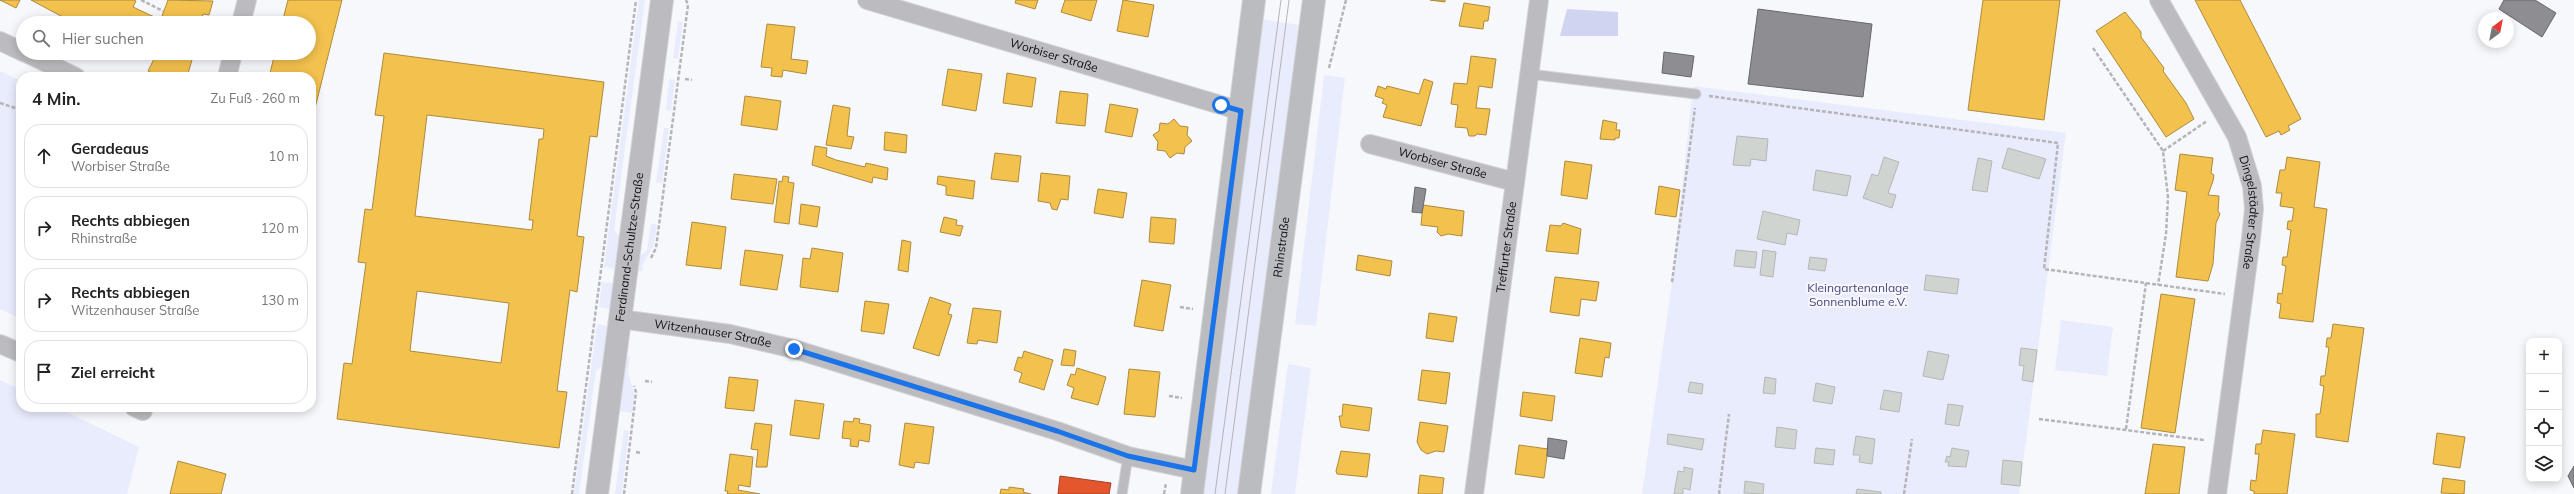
<!DOCTYPE html>
<html lang="de">
<meta charset="utf-8">
<style>
body{margin:0;font-family:Mulish,sans-serif;background:#f2f2f2;color:#222}
.controls{position:absolute;right:12px;bottom:12px;display:grid;overflow:hidden;border-radius:8px;box-shadow:0 2px 10px #0003}
.controls button{width:36px;height:36px;display:grid;place-items:center;padding:0;border:0;border-bottom:1px solid #e0e0e0;background:#fff;color:#222;font:20px sans-serif}
.compass{position:absolute;left:2478px;top:12px;width:36px;height:36px;border-radius:50%;background:#fff;box-shadow:0 2px 10px #0003;rotate:32deg}
.stop{position:absolute;width:12px;height:12px;margin:-9px;border:3px solid #1a73e8;border-radius:50%;background:#fff}
.stop.end{background:#1a73e8;border-color:#fff;box-shadow:0 1px 4px #0008}
.list{margin:0;padding:0;list-style:none}
h2{display:flex;justify-content:space-between;align-items:center;height:52px;margin:0;padding:0 16px;font-size:17px}
h2 small{font-size:13px;font-weight:400;color:#767676}
.list li{display:grid;grid-template-columns:26px 1fr auto;gap:12px;align-items:center;box-sizing:border-box;height:64px;margin:0 8px 8px;padding:0 8px;border:1px solid #e0e0e0;border-radius:16px}
.list b{display:block;font-size:15px;white-space:nowrap}
.list p{margin:0;font-size:13px;white-space:nowrap;color:#767676}
.list em{font-size:13px;font-style:normal;color:#767676}
.icon{flex:none;width:22px;height:22px;fill:none;stroke:currentColor;stroke-width:2;stroke-linecap:round;stroke-linejoin:round}
.map{position:relative;flex:none;width:2574px;height:494px;overflow:hidden}
.search{position:absolute;background:#fff;box-shadow:0 2px 10px #0003;left:16px;top:16px;width:300px;height:44px;display:flex;align-items:center;gap:10px;box-sizing:border-box;padding:0 14px;border-radius:22px;color:#767676;font-size:15px}
.panel{position:absolute;background:#fff;box-shadow:0 2px 10px #0003;left:16px;top:72px;width:300px;height:340px;border-radius:16px}
.map>svg:first-child{display:block}
</style>
<div class="map">
<svg width="2574" height="494" viewBox="0 0 2574 494">
<rect width="100%" height="100%" fill="#f7f8fc"/>
<g fill="#e9ecfd">
<path d="M639,0H645L614,230L621,238L615,269L604,267Z"/>
<path d="M1261,19L1300,25L1239,494H1202Z"/>
<path d="M678,21L683,22L678,59L673,58Z"/>
<path d="M0,71L21,81V319L0,309Z"/>
<path d="M1324,75L1345,78L1316,326L1295,324Z"/>
<path d="M669,79L675,80L671,111L666,110Z"/>
<path d="M1693,86L2066,133L2019,494H1642L1672,282Z"/>
<path d="M664,128H669L662,183H656Z"/>
<path d="M651,224H657L654,245L643,264L642,271H638L640,256L647,250Z"/>
<path d="M602,282L614,283L610,309L599,307Z"/>
<path d="M2061,320L2113,327L2107,376L2055,370Z"/>
<path d="M597,324L610,326L603,365L596,371L579,494H574Z"/>
<path d="M627,356L630,357L628,373L634,393L632,413L619,411Z"/>
<path d="M1288,364L1311,368L1295,494H1271Z"/>
<path d="M0,380L21,390V407H56L139,447L127,494H0Z"/>
<path d="M624,430L629,431L622,494H615Z"/>
</g>
<path fill="#d0d4f0" d="M1567,9L1618,12V36H1560Z"/>
<g fill="#f2c14e" stroke="#ad8b3d" fill-rule="evenodd">
<path d="M0,0H20L16,8Z"/>
<path d="M31,0H134L136,1L133,7L165,22L166,18L162,16L168,0L213,1L209,15L203,14L201,23H80L75,21L74,23Z"/>
<path d="M288,0H342L311,124V77H269L275,53H309V23H282Z"/>
<path d="M1016,0H1038L1035,9L1015,3Z"/>
<path d="M1065,0H1097L1091,21L1061,12Z"/>
<path d="M1123,0L1154,5L1148,37L1117,31Z"/>
<path d="M1430,0H1445V2Z"/>
<path d="M1983,0H2060L2044,120L1968,110Z"/>
<path d="M2195,0H2240L2301,119L2288,126L2290,130L2281,135L2279,131L2266,137Z"/>
<path d="M1464,3L1490,7L1488,21H1484L1483,29L1459,26Z"/>
<path d="M2125,12L2141,32V37L2164,68L2163,71L2186,103L2194,119L2166,137L2096,31Z"/>
<path d="M767,24L795,27L791,59L808,61L806,74L783,70L782,77L771,76L772,68L761,67Z"/>
<path d="M142,53H194L187,77H161L148,71L154,59Z"/>
<path d="M384,53L604,82L597,137L590,136L577,236L584,237L577,292L570,290L557,391L567,392L559,448L337,419L344,363L352,364L366,263L358,262L365,209L372,210L384,116L375,115ZM427,115L544,129L543,139H539L529,220H533L532,230L415,216ZM417,291L509,303L501,363L410,351Z"/>
<path d="M1471,56L1496,59L1492,88L1479,86L1476,108L1490,109L1486,135L1477,134L1475,136H1469L1467,128L1455,127L1458,105L1451,104L1454,83L1467,84Z"/>
<path d="M948,69L982,74L976,111L942,105Z"/>
<path d="M1007,73L1036,78L1032,107L1003,103Z"/>
<path d="M1424,79L1433,82L1421,126L1383,117L1387,105L1382,103L1384,99L1375,96L1378,86L1386,89L1387,86L1419,94Z"/>
<path d="M1060,91L1088,94L1085,126L1056,123Z"/>
<path d="M745,96L781,101L777,130L741,125Z"/>
<path d="M1110,104L1138,109L1132,137L1105,132Z"/>
<path d="M833,105L850,108L847,136L854,137L851,149L826,145Z"/>
<path d="M1174,119L1180,126L1188,127L1187,135L1192,141L1185,147L1184,154L1177,153L1170,158L1165,151L1157,150L1158,142L1153,135L1159,131L1160,123L1168,124Z"/>
<path d="M1603,120L1617,123L1616,130H1620L1619,138H1615V140L1600,139Z"/>
<path d="M885,132L907,135L906,153L884,150Z"/>
<path d="M815,146L827,148L826,156L836,160L865,167L866,163L888,168L887,180L873,177L872,183L812,165Z"/>
<path d="M995,153L1021,156L1018,182L991,179Z"/>
<path d="M2180,154L2213,158L2211,173L2214,175L2213,181L2208,195L2219,196L2218,211L2220,214L2216,223L2213,264L2208,281L2176,277L2187,192L2175,190Z"/>
<path d="M2287,157L2320,162L2314,207L2327,209L2313,322L2279,318L2281,304L2277,303L2278,293L2282,294L2286,266L2282,265L2283,257H2287L2291,230L2287,229L2288,221H2292L2294,208L2280,206L2282,193H2276L2280,170H2285Z"/>
<path d="M1565,161L1592,165L1587,199L1561,195Z"/>
<path d="M1041,173L1070,176L1068,200L1061,199L1057,210L1052,209L1050,203L1038,201Z"/>
<path d="M734,174L777,179L773,204L731,199Z"/>
<path d="M783,176L789,177L788,182L794,183L789,224L774,222L779,181L782,182Z"/>
<path d="M938,176L975,181L973,199L946,195V186L937,184Z"/>
<path d="M1659,186L1680,190L1676,217L1655,214Z"/>
<path d="M1098,189L1127,193L1123,218L1094,213Z"/>
<path d="M801,204L820,207L817,227L799,224Z"/>
<path d="M1423,205L1464,211L1462,236L1448,234L1441,236L1437,232L1438,227L1421,225Z"/>
<path d="M944,217L957,220L956,225L963,226L960,236L940,232Z"/>
<path d="M1151,217L1176,219L1174,244L1149,242Z"/>
<path d="M692,222L726,227L721,269L686,265Z"/>
<path d="M1563,223L1581,229L1578,254L1546,251L1550,225L1561,226Z"/>
<path d="M902,240L911,242L908,272L898,270Z"/>
<path d="M812,248L843,253L838,292L800,287L803,258L810,259Z"/>
<path d="M745,250L783,255L777,290L740,285Z"/>
<path d="M1358,255L1392,261L1390,276L1356,270Z"/>
<path d="M1555,277L1599,282L1596,301L1581,299L1579,316L1550,312Z"/>
<path d="M1142,280L1171,285L1163,331L1134,326Z"/>
<path d="M2161,294L2195,299L2175,433L2141,428Z"/>
<path d="M930,297L951,304L948,314L952,315L939,356L913,348Z"/>
<path d="M865,301L889,304L884,334L861,331Z"/>
<path d="M973,308L1001,311L997,343L978,340L977,344L967,343Z"/>
<path d="M1429,313L1457,317L1453,342L1426,338Z"/>
<path d="M2333,324L2364,328L2348,442L2316,437V414H2320L2324,386L2320,385L2321,376H2325L2329,347H2326L2327,338H2331Z"/>
<path d="M1580,338L1611,343L1609,358L1605,357L1602,377L1575,373Z"/>
<path d="M1064,349L1076,351L1074,366L1061,365Z"/>
<path d="M1024,351L1053,360L1044,390L1019,382L1022,373L1014,370L1018,357L1022,358Z"/>
<path d="M1077,368L1106,377L1098,405L1071,398L1074,388L1067,385L1071,374L1075,375Z"/>
<path d="M1129,369L1160,372L1155,417L1124,414Z"/>
<path d="M1422,370L1450,373L1446,404L1418,400Z"/>
<path d="M729,377L758,380L754,411L725,408Z"/>
<path d="M1523,392L1555,396L1552,421L1520,416Z"/>
<path d="M795,400L824,404L819,439L790,435Z"/>
<path d="M1343,404L1372,408L1369,431L1341,427L1339,416H1342Z"/>
<path d="M854,418L860,419L859,423L871,425L869,442L859,440L858,447L850,446L851,439L842,438L844,421L853,422Z"/>
<path d="M1420,422L1448,426L1444,452L1436,451L1427,454L1421,450L1417,442Z"/>
<path d="M755,423L772,425L767,467H756L758,450L751,449Z"/>
<path d="M905,423L934,427L929,464L915,462L914,468L899,465Z"/>
<path d="M2263,430L2295,434L2287,494H2254V491L2250,490L2251,480L2256,481L2259,454H2255L2256,444H2261Z"/>
<path d="M2437,433L2465,437L2460,468L2433,464Z"/>
<path d="M2153,444L2185,447L2179,494H2145Z"/>
<path d="M1519,445L1548,449L1544,478L1515,474Z"/>
<path d="M1341,451L1370,454L1367,477L1337,474L1336,471Z"/>
<path d="M730,454L753,457L750,487L739,485L738,490L760,494H727L728,491H725Z"/>
<path d="M178,461L226,474L221,494H170Z"/>
<path d="M1420,475L1444,478L1442,494H1418Z"/>
<path d="M2443,478L2465,481L2464,494L2441,493Z"/>
<path d="M1009,487L1024,489L1023,492L1031,494H1000L1001,489L1009,490Z"/>
</g>
<path fill="#e4572e" stroke="#a34027" d="M1060,476L1111,483L1109,494H1058Z"/>
<g fill="#8d8d92" stroke="#66666d">
<path d="M2504,0H2535L2556,13L2542,37L2499,9Z"/>
<path d="M1758,9L1872,24L1863,97L1748,84Z"/>
<path d="M1664,52L1694,56L1691,77L1662,73Z"/>
<path d="M1415,187L1426,189L1422,213L1412,212Z"/>
<path d="M1548,438L1567,441L1564,459L1547,456Z"/>
<path d="M2574,466V488L2568,476Z"/>
</g>
<g fill="#cfd4d1" stroke="#b3b8b5">
<path d="M1737,136L1768,139L1766,161L1751,159L1750,166L1733,165Z"/>
<path d="M2008,148L2046,159L2039,179L2002,168Z"/>
<path d="M1884,157L1899,162L1888,193L1896,195L1892,208L1863,198L1872,174L1878,176Z"/>
<path d="M1978,158L1992,161L1987,192L1972,190Z"/>
<path d="M1816,170L1851,176L1847,196L1813,190Z"/>
<path d="M1763,211L1800,220L1797,235L1787,233L1785,245L1757,239Z"/>
<path d="M1736,250L1757,252L1755,268L1734,266Z"/>
<path d="M1763,250L1776,252L1773,277L1760,275Z"/>
<path d="M1810,257L1827,259L1825,271L1808,269Z"/>
<path d="M1926,275L1959,279L1957,294L1924,290Z"/>
<path d="M2021,348L2037,350L2033,382L2022,380L2024,366L2019,365Z"/>
<path d="M1928,351L1949,355L1943,380L1923,376Z"/>
<path d="M1765,377L1776,379L1775,394L1763,393Z"/>
<path d="M1690,382L1703,384L1702,394L1688,392Z"/>
<path d="M1816,383L1835,387L1832,404L1813,401Z"/>
<path d="M1884,390L1902,393L1899,412L1880,409Z"/>
<path d="M1948,404L1963,406L1959,426L1945,424Z"/>
<path d="M1777,427L1797,430L1795,449L1775,447Z"/>
<path d="M1668,434L1704,439L1702,450L1667,444Z"/>
<path d="M1856,436L1875,439L1872,464L1859,462L1860,455H1853Z"/>
<path d="M1816,448L1835,450L1833,465L1814,463Z"/>
<path d="M1952,448L1969,451L1966,467L1948,466L1949,462H1945L1947,456L1950,457Z"/>
<path d="M2003,460L2022,462L2020,486L2001,484Z"/>
<path d="M1684,467L1693,469L1690,490L1683,488V494H1674L1678,471L1684,472Z"/>
<path d="M1745,481L1764,484L1763,494L1744,493Z"/>
<path d="M1857,489L1881,492V494H1856Z"/>
</g>
<g fill="none" stroke-linecap="round" stroke-linejoin="round">
<defs>
<g id="service">
<path d="M1529,74L1696,94"/>
<path d="M1122,494L1128,456"/>
</g>
<g id="minor">
<path id="s1" d="M867,0L1241,111"/>
<path id="s2" d="M2159,0L2237,137L2252,186L2254,209L2251,238L2217,494"/>
<path d="M241,23L247,0"/>
<path d="M0,41L23,52"/>
<path d="M26,53L76,77"/>
<path d="M227,77L233,53"/>
<path id="s3" d="M1370,144L1515,182"/>
<path id="s4" d="M620,319L730,334L794,349L1057,431L1128,456L1194,470"/>
<path d="M0,344L21,353"/>
<path d="M134,407L143,411"/>
<path id="s5" d="M1474,494L1539,0"/>
</g>
<g id="tertiary">
<path id="s6" d="M597,494L662,0"/>
</g>
<g id="secondary">
<path d="M1192,494L1254,0"/>
<path id="s7" d="M1249,494L1314,0"/>
</g>
</defs>
<use href="#service" stroke="#d2d3d6" stroke-width="11"/>
<use href="#minor" stroke="#d2d3d6" stroke-width="20"/>
<use href="#tertiary" stroke="#d2d3d6" stroke-width="24"/>
<use href="#secondary" stroke="#d2d3d6" stroke-width="24"/>
<g stroke="#b4b5b8" stroke-width="2.5" stroke-dasharray="4 2" stroke-linecap="butt">
<path d="M141,0L163,11"/>
<path d="M2093,48L2163,151L2168,198L2166,234L2158,285"/>
<path d="M1329,68L1346,0"/>
<path d="M685,79L692,80"/>
<path d="M1709,96L2058,143L2044,269L2225,294"/>
<path d="M0,103L21,110"/>
<path d="M2163,151L2207,121"/>
<path d="M651,258L656,248L688,5L686,0"/>
<path d="M1672,282L1695,108"/>
<path d="M1180,307L1193,309"/>
<path d="M645,381L652,382"/>
<path d="M1169,396L1182,398"/>
<path d="M2039,419L2204,440"/>
<path d="M2126,429L2146,283"/>
<path d="M636,452L642,453"/>
<path d="M572,494L636,0"/>
<path d="M624,494L636,392L634,386"/>
<path d="M1164,494L1166,483"/>
<path d="M1719,494L1729,414"/>
<path d="M1904,494L1912,439"/>
</g>
<use href="#service" stroke="#bcbcc0" stroke-width="9"/>
<use href="#minor" stroke="#bcbcc0" stroke-width="18"/>
<use href="#tertiary" stroke="#bcbcc0" stroke-width="22"/>
<use href="#secondary" stroke="#bbbcc0" stroke-width="22"/>
<g stroke="#b3b4b8" stroke-width="1">
<path d="M1215,494L1281,0"/>
<path d="M1225,494L1289,0"/>
</g>
</g>
<g fill="none" stroke-linecap="round" stroke-linejoin="round">
<path stroke="#1a73e8" stroke-width="5" d="M794,349L1057,431L1128,456L1194,470L1241,111L1221,105"/>
</g>
<g text-anchor="middle" stroke-width="4" stroke-linejoin="round" paint-order="stroke">
<g font-size="12" fill="#0b0c16" stroke="#f6f7fd">
<text dy="4" stroke="none"><textPath href="#s1" startOffset="195">Worbiser Straße</textPath></text>
<text dy="4" stroke="none"><textPath href="#s3" startOffset="75">Worbiser Straße</textPath></text>
<text dy="4" stroke="none"><textPath href="#s2" startOffset="235">Dingelstädter Straße</textPath></text>
<text dy="4" stroke="none"><textPath href="#s6" startOffset="249">Ferdinand-Schultze-Straße</textPath></text>
<text dy="4" stroke="none"><textPath href="#s7" startOffset="249">Rhinstraße</textPath></text>
<text dy="4" stroke="none"><textPath href="#s5" startOffset="249">Treffurter Straße</textPath></text>
<text dy="4" stroke="none"><textPath href="#s4" startOffset="94">Witzenhauser Straße</textPath></text>
</g>
<g font-size="12" fill="#44487b" stroke="#f6f7fd">
<text x="1858" y="292">Kleingartenanlage<tspan x="1858" dy="14">Sonnenblume e.V.</tspan></text>
</g>
</g>
</svg>
<div class="controls">
<button>+</button>
<button>−</button>
<button><svg class="icon" aria-label="locate" viewBox="0 0 24 24"><circle cx="12" cy="12" r="6"/><path d="M12 2v4M12 18v4M2 12h4M18 12h4"/></svg></button>
<button><svg class="icon" aria-label="layers" viewBox="0 0 24 24"><path d="M12 4l9 5-9 5-9-5zM3 14l9 5 9-5"/></svg></button>
</div>
<svg class="compass" viewBox="-18 -18 36 36"><path d="M0-13l5 13h-10z" fill="#e53935"/><path d="M0 13l5-13h-10z" fill="#767676"/></svg>
<div class="stop" style="left:1221px;top:105px"></div>
<div class="stop end" style="left:794px;top:349px"></div>
<div class="search"><svg class="icon" aria-label="search" viewBox="0 0 24 24"><circle cx="10" cy="10" r="6"/><path d="M15 15l6 6"/></svg>Hier suchen</div>
<section class="panel">
<h2>4 Min.<small>Zu Fuß · 260 m</small></h2>
<ul class="list">
<li><svg class="icon" aria-label="ahead" viewBox="0 0 24 24"><path d="M12 20V5M6 11l6-6 6 6"/></svg><div><b>Geradeaus</b><p>Worbiser Straße</p></div><em>10 m</em></li>
<li><svg class="icon" aria-label="right" viewBox="0 0 24 24"><path d="M7 20v-9h11M14 6l5 5-5 5"/></svg><div><b>Rechts abbiegen</b><p>Rhinstraße</p></div><em>120 m</em></li>
<li><svg class="icon" aria-label="right" viewBox="0 0 24 24"><path d="M7 20v-9h11M14 6l5 5-5 5"/></svg><div><b>Rechts abbiegen</b><p>Witzenhauser Straße</p></div><em>130 m</em></li>
<li><svg class="icon" aria-label="arrive" viewBox="0 0 24 24"><path d="M6 21V4h12l-3 4 3 4H6"/></svg><div><b>Ziel erreicht</b></div></li>
</ul>
</section>
</div>
